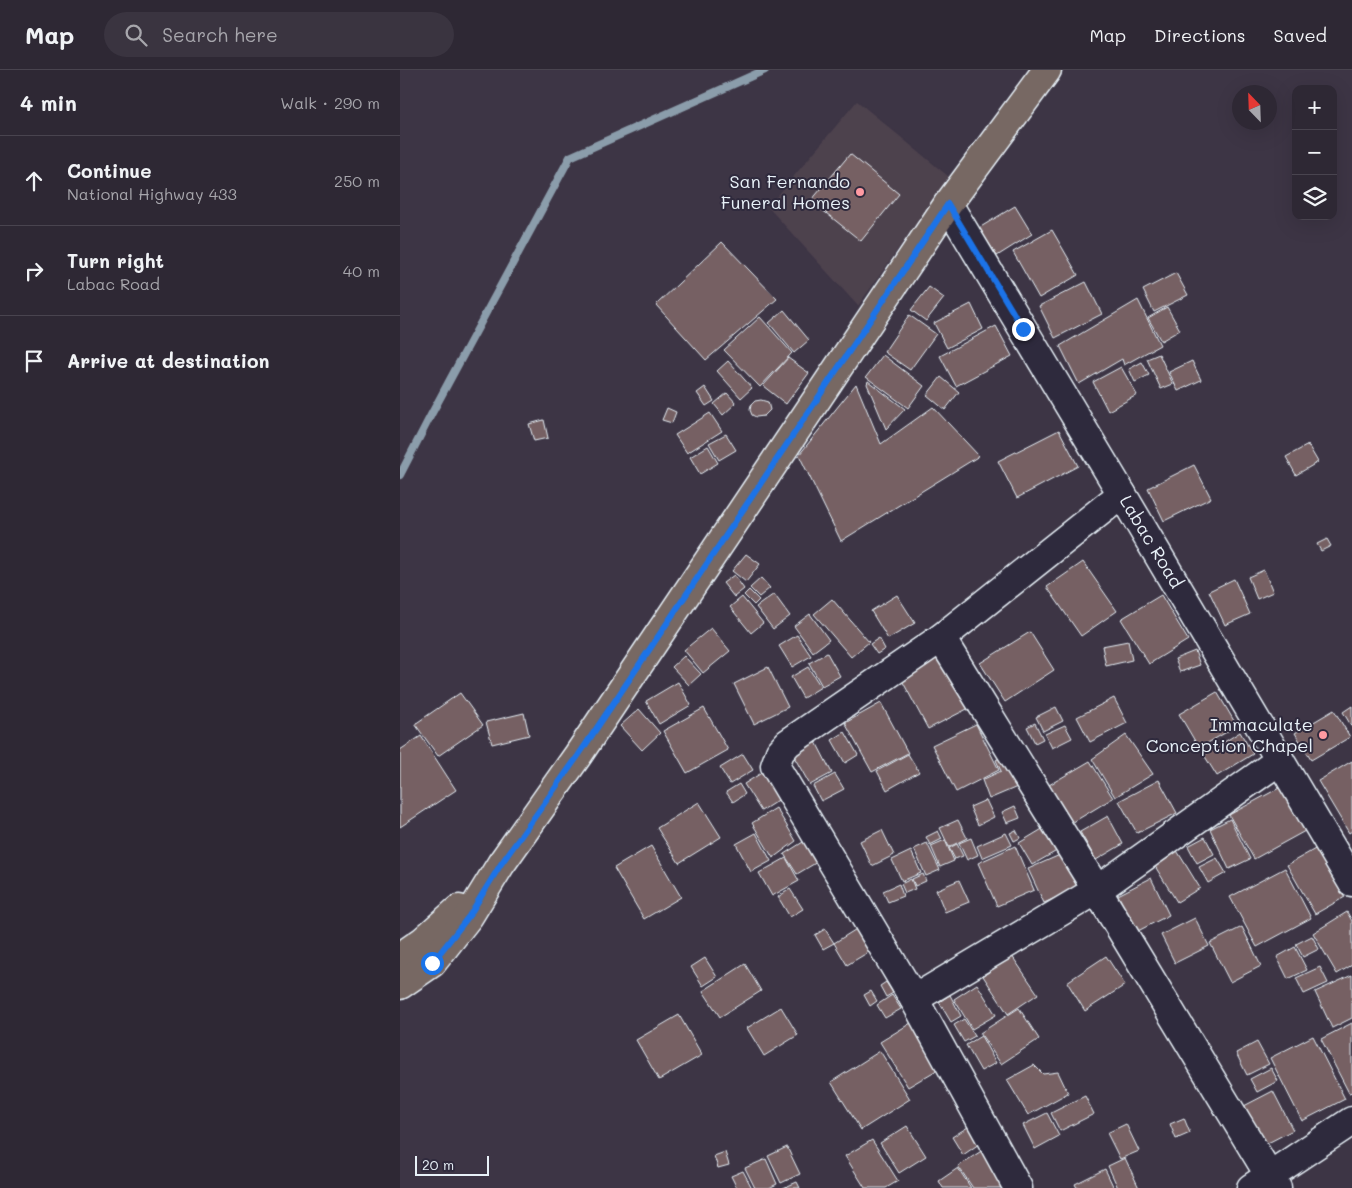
<!DOCTYPE html>
<meta charset="utf-8">
<style>
body{margin:0;font-family:Mali,sans-serif;background:#3a3440;color:#f1f3f6}
.controls{position:absolute;right:15px;top:15px;display:grid;overflow:hidden;border-radius:10px;box-shadow:0 5px 20px #0002}
.controls button{width:45px;height:45px;display:grid;place-items:center;padding:0;border:0;border-bottom:1px solid #49444f;background:#2e2834;color:#f1f3f6;font:25px sans-serif}
.compass{position:absolute;left:832px;top:15px;width:45px;height:45px;border-radius:50%;background:#2e2834;box-shadow:0 5px 20px #0002;rotate:337deg}
.scale{position:absolute;left:15px;bottom:12px;width:74px;box-sizing:border-box;padding-left:5px;border:2px solid #e8f1f8;border-top:0;font-size:14px;line-height:18px;white-space:nowrap;color:#e8f1f8;-webkit-text-stroke:4px #2f2a3d;paint-order:stroke}
.stop{position:absolute;width:15px;height:15px;margin:-11px;border:4px solid #1a73e8;border-radius:50%;background:#fff}
.stop.end{background:#1a73e8;border-color:#fff;box-shadow:0 1px 5px #0008}
.list{margin:0;padding:0;list-style:none}
h2{display:flex;justify-content:space-between;align-items:center;height:65px;margin:0;padding:0 20px;font-size:21px}
h2 small{font-size:16px;font-weight:400;color:#a7a6ac}
.list li{display:grid;grid-template-columns:32px 1fr auto;gap:15px;align-items:center;box-sizing:border-box;height:90px;padding:0 20px;border-top:1px solid #49444f}
.list b{display:block;font-size:19px;white-space:nowrap}
.list p{margin:0;font-size:16px;white-space:nowrap;color:#a7a6ac}
.list em{font-size:16px;font-style:normal;color:#a7a6ac}
.icon{flex:none;width:28px;height:28px;fill:none;stroke:currentColor;stroke-width:2;stroke-linecap:round;stroke-linejoin:round}
.map{position:relative;flex:none;width:952px;height:1118px;overflow:hidden}
header{display:flex;align-items:center;gap:30px;box-sizing:border-box;height:70px;padding:0 25px;background:#2e2834;border-bottom:1px solid #49444f}
header strong{font-size:24px}
nav{display:flex;gap:28px;margin-inline-start:auto;font-size:18px}
.search{width:350px;height:45px;background:#3a3440;display:flex;align-items:center;gap:12px;box-sizing:border-box;padding:0 18px;border-radius:28px;color:#a7a6ac;font-size:19px}
main{display:flex}
aside{flex:1;background:#2e2834}
.map>svg:first-child{display:block}
</style>
<header>
<strong>Map</strong>
<div class="search"><svg class="icon" aria-label="search" viewBox="0 0 24 24"><circle cx="10" cy="10" r="6"/><path d="M15 15l6 6"/></svg>Search here</div>
<nav><a>Map</a><a>Directions</a><a>Saved</a></nav>
</header>
<main>
<aside>
<h2>4 min<small>Walk · 290 m</small></h2>
<ul class="list">
<li><svg class="icon" aria-label="ahead" viewBox="0 0 24 24"><path d="M12 20V5M6 11l6-6 6 6"/></svg><div><b>Continue</b><p>National Highway 433</p></div><em>250 m</em></li>
<li><svg class="icon" aria-label="right" viewBox="0 0 24 24"><path d="M7 20v-9h11M14 6l5 5-5 5"/></svg><div><b>Turn right</b><p>Labac Road</p></div><em>40 m</em></li>
<li><svg class="icon" aria-label="arrive" viewBox="0 0 24 24"><path d="M6 21V4h12l-3 4 3 4H6"/></svg><div><b>Arrive at destination</b></div></li>
</ul>
</aside>
<div class="map">
<svg width="952" height="1118" viewBox="0 0 952 1118">
<rect width="100%" height="100%" fill="#3d3545"/>
<filter id="ink" filterUnits="userSpaceOnUse"><feTurbulence type="fractalNoise" baseFrequency=".02" numOctaves="2"/><feDisplacementMap in="SourceGraphic" scale="10" xChannelSelector="R" yChannelSelector="G"/><feConvolveMatrix kernelMatrix="1 2 1 2 8 2 1 2 1" color-interpolation-filters="sRGB"/></filter>
<g filter="url(#ink)">
<path fill="#4e424e" d="M457,31L549,107L458,236L368,137Z"/>
<g fill="none" stroke-linecap="round" stroke-linejoin="round">
<path stroke="#8b9dab" stroke-width="8" d="M0,405L32,343L170,87L365,0"/>
</g>
<g fill="#766163" stroke="#e8f1f8">
<path d="M450,84L499,124L461,171L411,131Z"/>
<path d="M615,136L632,164L597,186L579,158Z"/>
<path d="M652,160L678,205L639,228L613,182Z"/>
<path d="M322,172L377,229L306,290L256,235Z"/>
<path d="M776,203L788,225L754,242L743,220Z"/>
<path d="M686,212L702,244L655,268L639,236Z"/>
<path d="M529,217L544,228L526,251L511,240Z"/>
<path d="M738,230L760,275L724,295L722,289L679,314L660,276Z"/>
<path d="M571,234L583,259L547,278L534,253Z"/>
<path d="M767,237L780,260L761,271L748,248Z"/>
<path d="M384,240L409,270L394,283L369,253Z"/>
<path d="M509,245L536,264L510,300L484,282Z"/>
<path d="M360,247L392,283L360,317L324,280Z"/>
<path d="M596,256L612,286L556,316L540,286Z"/>
<path d="M759,284L773,314L761,319L747,289Z"/>
<path d="M483,285L524,316L508,338L466,307Z"/>
<path d="M388,288L409,303L386,334L363,316Z"/>
<path d="M328,291L352,318L341,328L317,301Z"/>
<path d="M792,291L801,310L778,321L769,302Z"/>
<path d="M742,292L749,305L735,312L729,299Z"/>
<path d="M721,297L737,325L708,341L693,312Z"/>
<path d="M541,307L559,322L545,340L527,325Z"/>
<path d="M468,311L505,339L486,359L467,314Z"/>
<path d="M456,314L481,374L533,337L579,386L441,471L399,385Z"/>
<path d="M305,317L314,331L306,336L297,323Z"/>
<path d="M327,323L336,333L323,345L314,334Z"/>
<path d="M361,330L368,332L370,340L364,346L356,347L352,345L350,340L351,335L355,331Z"/>
<path d="M267,338L276,342L272,353L262,350Z"/>
<path d="M310,343L322,361L287,383L275,365Z"/>
<path d="M144,350L148,368L134,371L129,354Z"/>
<path d="M659,360L678,396L617,428L598,391Z"/>
<path d="M326,364L336,380L319,390L309,373Z"/>
<path d="M908,375L918,392L896,405L886,387Z"/>
<path d="M308,376L318,393L300,404L290,387Z"/>
<path d="M794,395L811,428L764,451L748,418Z"/>
<path d="M927,469L931,476L921,481L917,474Z"/>
<path d="M346,484L360,494L346,512L332,501Z"/>
<path d="M683,492L717,541L681,566L647,517Z"/>
<path d="M864,500L873,522L857,529L848,507Z"/>
<path d="M334,505L344,519L334,527L323,513Z"/>
<path d="M361,508L370,518L359,527L350,518Z"/>
<path d="M834,509L850,544L825,555L809,521Z"/>
<path d="M349,520L359,530L354,535L344,525Z"/>
<path d="M374,524L390,546L373,559L356,537Z"/>
<path d="M497,525L515,553L488,569L471,541Z"/>
<path d="M761,525L788,570L749,594L721,549Z"/>
<path d="M342,527L363,553L351,563L330,537Z"/>
<path d="M432,529L469,572L451,587L414,544Z"/>
<path d="M410,544L429,570L413,582L394,556Z"/>
<path d="M311,558L330,581L303,603L284,580Z"/>
<path d="M630,562L654,600L605,632L580,593Z"/>
<path d="M397,565L411,586L392,597L379,576Z"/>
<path d="M479,568L485,579L477,584L470,574Z"/>
<path d="M728,571L732,590L706,596L702,576Z"/>
<path d="M545,577L575,635L528,659L497,601Z"/>
<path d="M795,581L800,595L780,602L775,589Z"/>
<path d="M427,583L440,606L422,616L409,593Z"/>
<path d="M284,586L301,604L289,615L272,597Z"/>
<path d="M368,597L388,637L354,654L334,614Z"/>
<path d="M408,597L421,617L403,628L391,607Z"/>
<path d="M278,612L291,635L259,654L246,631Z"/>
<path d="M817,622L837,656L799,678L779,644Z"/>
<path d="M60,623L83,655L38,686L15,654Z"/>
<path d="M714,628L727,653L690,672L677,647Z"/>
<path d="M481,633L508,683L472,702L445,653Z"/>
<path d="M952,636V657L943,642Z"/>
<path d="M656,637L663,651L643,661L636,647Z"/>
<path d="M304,638L328,680L287,703L263,661Z"/>
<path d="M239,639L260,663L242,680L220,656Z"/>
<path d="M934,640L950,667L911,690L895,663Z"/>
<path d="M124,643L129,665L92,674L86,652Z"/>
<path d="M635,653L643,669L635,673L627,657Z"/>
<path d="M576,654L599,700L556,722L532,675Z"/>
<path d="M665,655L672,668L652,678L645,664Z"/>
<path d="M445,662L458,685L445,693L432,670Z"/>
<path d="M840,662L853,684L817,706L804,685Z"/>
<path d="M726,665L753,704L715,727L692,689Z"/>
<path d="M21,666L56,720L0,757V680Z"/>
<path d="M416,672L432,703L410,715L393,685Z"/>
<path d="M610,682L622,715L589,729L582,710L601,701L596,690Z"/>
<path d="M343,684L353,700L330,714L320,698Z"/>
<path d="M508,684L519,702L487,720L477,701Z"/>
<path d="M690,691L713,728L670,754L649,715Z"/>
<path d="M952,691V761L949,763L918,711Z"/>
<path d="M363,702L380,729L361,741L344,714Z"/>
<path d="M435,704L444,719L421,731L413,716Z"/>
<path d="M759,710L777,743L737,763L719,731Z"/>
<path d="M339,714L345,724L333,732L326,722Z"/>
<path d="M881,717L905,761L854,789L829,745Z"/>
<path d="M586,730L594,747L578,755L570,737Z"/>
<path d="M299,732L321,767L279,793L257,758Z"/>
<path d="M615,736L620,748L607,753L602,742Z"/>
<path d="M376,738L396,771L373,788L352,753Z"/>
<path d="M708,746L723,774L696,790L680,762Z"/>
<path d="M830,749L850,789L829,799L810,759Z"/>
<path d="M558,750L567,768L549,777L540,758Z"/>
<path d="M649,755L662,778L632,795L619,773Z"/>
<path d="M482,760L494,785L472,796L460,771Z"/>
<path d="M616,760L620,768L614,771L610,763Z"/>
<path d="M538,761L542,769L530,775L526,767Z"/>
<path d="M356,763L371,791L351,802L336,774Z"/>
<path d="M606,763L612,775L582,788L577,776Z"/>
<path d="M411,767L424,788L397,804L384,784Z"/>
<path d="M805,767L814,784L797,793L788,776Z"/>
<path d="M571,768L578,785L567,790L559,773Z"/>
<path d="M545,770L554,791L540,797L531,776Z"/>
<path d="M527,773L540,800L526,806L514,779Z"/>
<path d="M557,774L563,786L555,789L549,778Z"/>
<path d="M251,776L281,827L244,849L214,798Z"/>
<path d="M615,776L634,820L597,836L578,793Z"/>
<path d="M917,778L945,827L915,844L887,795Z"/>
<path d="M776,779L800,818L777,832L753,793Z"/>
<path d="M511,781L521,803L502,811L492,790Z"/>
<path d="M669,781L684,815L644,833L628,799Z"/>
<path d="M386,788L399,811L372,826L359,803Z"/>
<path d="M817,788L826,803L808,813L799,797Z"/>
<path d="M885,798L911,848L857,877L830,827Z"/>
<path d="M523,804L526,811L515,816L512,809Z"/>
<path d="M751,808L769,845L736,862L718,825Z"/>
<path d="M511,809L515,819L505,823L501,814Z"/>
<path d="M559,810L569,832L545,842L536,820Z"/>
<path d="M499,814L503,826L488,832L483,821Z"/>
<path d="M390,819L403,839L390,847L378,827Z"/>
<path d="M947,842L952,851V895L937,904L913,863Z"/>
<path d="M795,848L809,876L775,893L761,865Z"/>
<path d="M842,857L861,896L830,912L810,873Z"/>
<path d="M458,858L472,880L447,895L434,873Z"/>
<path d="M425,859L434,873L423,879L415,865Z"/>
<path d="M912,866L919,879L903,887L896,874Z"/>
<path d="M895,877L907,900L888,909L877,887Z"/>
<path d="M612,886L638,924L608,944L583,906Z"/>
<path d="M706,886L725,915L685,941L667,912Z"/>
<path d="M305,888L317,907L303,916L291,897Z"/>
<path d="M345,894L361,921L320,947L303,921Z"/>
<path d="M920,897L928,913L904,924L896,908Z"/>
<path d="M952,905V948L932,958L915,922Z"/>
<path d="M486,912L493,923L486,927L480,916Z"/>
<path d="M577,914L596,945L572,959L554,929Z"/>
<path d="M471,921L477,931L470,936L464,925Z"/>
<path d="M492,925L501,939L485,948L477,935Z"/>
<path d="M550,925L561,946L551,952L539,932Z"/>
<path d="M381,937L398,965L364,986L347,958Z"/>
<path d="M619,938L639,969L601,994L580,963Z"/>
<path d="M279,945L302,985L259,1010L236,970Z"/>
<path d="M519,948L547,994L508,1017L480,972Z"/>
<path d="M564,949L575,966L564,972L554,955Z"/>
<path d="M952,953V1022L949,1023L921,969Z"/>
<path d="M581,966L596,993L581,1001L566,975Z"/>
<path d="M913,966L945,1029L902,1051L870,988Z"/>
<path d="M857,972L869,994L847,1005L836,983Z"/>
<path d="M480,981L510,1029L461,1060L431,1012Z"/>
<path d="M634,995L643,1004L658,1002L668,1023L628,1045L607,1010Z"/>
<path d="M871,998L878,1011L857,1022L850,1009Z"/>
<path d="M873,1021L893,1060L864,1075L844,1036Z"/>
<path d="M685,1026L694,1044L660,1061L651,1043Z"/>
<path d="M647,1043L659,1066L635,1079L623,1055Z"/>
<path d="M784,1048L790,1063L776,1069L770,1054Z"/>
<path d="M726,1054L739,1081L720,1089L707,1063Z"/>
<path d="M507,1056L526,1086L499,1103L480,1073Z"/>
<path d="M568,1057L579,1074L563,1085L552,1067Z"/>
<path d="M472,1070L498,1111L486,1118H465L445,1086Z"/>
<path d="M387,1077L400,1104L381,1113L368,1086Z"/>
<path d="M583,1080L607,1118H573L558,1096Z"/>
<path d="M325,1082L329,1095L318,1098L314,1086Z"/>
<path d="M725,1088L739,1118H718L708,1096Z"/>
<path d="M366,1089L377,1114L369,1118H355L345,1098Z"/>
<path d="M558,1098L571,1118H543L539,1111Z"/>
<path d="M705,1099L714,1118H677L675,1114Z"/>
<path d="M343,1101L352,1118H337L331,1106Z"/>
<path d="M397,1112L400,1118H383Z"/>
</g>
<g fill="none" stroke-linecap="round" stroke-linejoin="round">
<defs>
<g id="minor">
<path d="M541,568L697,820L877,1118"/>
<path d="M514,929L697,820L880,690"/>
<path d="M618,1118L514,929L375,696L380,682L388,673L541,568L722,424"/>
<path d="M851,1118L952,1051"/>
</g>
<path id="tertiary" d="M548,134L722,424L952,812"/>
<g id="primary">
<path d="M0,887L23,871L59,839"/>
<path d="M0,915L32,893L69,846L101,794L178,685L548,134L647,0"/>
</g>
</defs>
<use href="#minor" stroke="#e8f1f8" stroke-width="31"/>
<use href="#tertiary" stroke="#e8f1f8" stroke-width="31"/>
<use href="#primary" stroke="#e8f1f8" stroke-width="31"/>
<use href="#minor" stroke="#2f2a3d" stroke-width="28"/>
<use href="#tertiary" stroke="#2f2a3d" stroke-width="28"/>
<use href="#primary" stroke="#776864" stroke-width="28"/>
</g>
</g>
<g fill="none" stroke-linecap="round" stroke-linejoin="round" filter="url(#ink)">
<path stroke="#1a73e8" stroke-width="6" d="M32,893L69,846L101,794L178,686L548,134L623,259"/>
</g>
<g fill="#ff9aa2" stroke="#2f2a3d" stroke-width="2">
<circle cx="460" cy="122" r="5"/>
<circle cx="923" cy="665" r="5"/>
</g>
<g text-anchor="middle" stroke-width="4" stroke-linejoin="round" paint-order="stroke">
<g font-size="18" fill="#e8f1f8" stroke="#2f2a3d" text-anchor="end">
<text x="450" y="118">San Fernando<tspan x="450" dy="21">Funeral Homes</tspan></text>
<text x="913" y="661">Immaculate<tspan x="913" dy="21">Conception Chapel</tspan></text>
</g>
<g font-size="18" fill="#e8f1f8" stroke="#2f2a3d">
<text transform="translate(751 472) rotate(59)" y="6">Labac Road</text>
</g>
</g>
</svg>
<div class="controls">
<button>+</button>
<button>−</button>
<button><svg class="icon" aria-label="layers" viewBox="0 0 24 24"><path d="M12 4l9 5-9 5-9-5zM3 14l9 5 9-5"/></svg></button>
</div>
<svg class="compass" viewBox="-18 -18 36 36"><path d="M0-13l5 13h-10z" fill="#e53935"/><path d="M0 13l5-13h-10z" fill="#a7a6ac"/></svg>
<div class="scale">20 m</div>
<div class="stop" style="left:32px;top:893px"></div>
<div class="stop end" style="left:623px;top:259px"></div>
</div>
</main>
